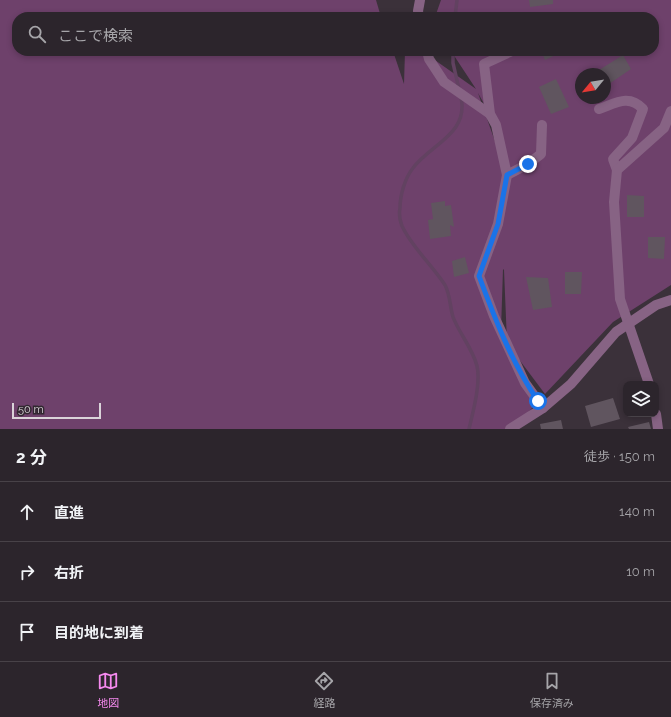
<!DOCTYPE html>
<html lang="ja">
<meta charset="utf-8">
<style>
body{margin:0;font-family:Raleway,"Noto Sans JP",sans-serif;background:#383138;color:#f1f3f6}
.controls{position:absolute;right:12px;bottom:12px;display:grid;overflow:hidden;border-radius:8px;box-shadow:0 2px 6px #0003}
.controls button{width:36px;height:36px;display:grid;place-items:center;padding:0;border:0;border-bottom:1px solid #484248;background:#2c252c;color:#f1f3f6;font:20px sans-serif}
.compass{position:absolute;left:575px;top:68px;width:36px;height:36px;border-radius:50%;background:#2c252c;box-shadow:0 2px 6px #0003;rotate:240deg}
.scale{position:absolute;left:12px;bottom:10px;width:89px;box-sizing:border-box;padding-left:4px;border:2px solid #dad3d9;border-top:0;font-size:11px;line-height:14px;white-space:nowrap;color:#dad3d9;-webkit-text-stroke:3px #312730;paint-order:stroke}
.stop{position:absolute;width:12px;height:12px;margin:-9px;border:3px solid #1a73e8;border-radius:50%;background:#fff}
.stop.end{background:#1a73e8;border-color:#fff;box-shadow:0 1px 4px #0008}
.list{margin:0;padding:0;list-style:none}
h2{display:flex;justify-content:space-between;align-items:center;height:52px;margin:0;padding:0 16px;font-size:17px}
h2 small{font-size:13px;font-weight:400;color:#a6a5a9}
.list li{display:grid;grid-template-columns:26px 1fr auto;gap:12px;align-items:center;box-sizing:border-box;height:60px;padding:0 16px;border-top:1px solid #484248}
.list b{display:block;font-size:15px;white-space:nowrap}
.list em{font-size:13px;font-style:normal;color:#a6a5a9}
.icon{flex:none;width:22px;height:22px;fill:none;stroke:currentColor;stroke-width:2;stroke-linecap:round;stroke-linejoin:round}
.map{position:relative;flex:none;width:671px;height:429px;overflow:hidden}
.search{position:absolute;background:#2c252c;box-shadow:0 2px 6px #0003;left:12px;right:12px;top:12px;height:44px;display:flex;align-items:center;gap:10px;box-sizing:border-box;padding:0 14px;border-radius:16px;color:#a6a5a9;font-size:15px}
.sheet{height:232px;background:#2c252c}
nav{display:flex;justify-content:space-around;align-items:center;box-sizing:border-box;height:56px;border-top:1px solid #484248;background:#2c252c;font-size:11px;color:#a6a5a9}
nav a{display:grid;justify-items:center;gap:2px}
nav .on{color:#f589ee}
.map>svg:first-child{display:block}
</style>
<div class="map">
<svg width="671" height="429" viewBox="0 0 671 429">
<rect width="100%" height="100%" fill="#3b313a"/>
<path fill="#6e416b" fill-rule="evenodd" d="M0,0H376L381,17H17V51H393L404,84L405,51H422L476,89L451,51H654V17H435L441,0H671V285L613,322L545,394L512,350L538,401L514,429H0ZM581,74H605V98H581ZM478,93L496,125L505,170ZM503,269L504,270L507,342L501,330Z"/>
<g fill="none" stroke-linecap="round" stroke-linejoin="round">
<g stroke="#624261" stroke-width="3.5">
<path d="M455,17L457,0"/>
<path d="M453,51V63L459,89"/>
<path d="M461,97C469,134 431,144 413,168C405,178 400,195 400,208C399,213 400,221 402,226C411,246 432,265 445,285C450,294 450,307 453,317C459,333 473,349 477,366C481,383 473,412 469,429"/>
</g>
</g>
<g fill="#60555f">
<path d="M529,0H553V4L530,7Z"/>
<path d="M541,51H564L545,60Z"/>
<path d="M623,55L631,69L609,84L605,79V74H602L599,70Z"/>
<path d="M556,79L569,107L551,114L539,87Z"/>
<path d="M627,195L644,196V217H627Z"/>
<path d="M445,201V206L451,205L454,227L450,225L451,236L430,239L428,220L433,219L431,203Z"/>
<path d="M648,237H665L664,259L648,258Z"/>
<path d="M465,257L469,273L454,277L452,261Z"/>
<path d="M565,272H582L581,294H565Z"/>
<path d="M526,277L548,278L552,307L533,310Z"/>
<path d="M613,398L620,419L591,427L585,406Z"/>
<path d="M561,420L563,429H541L540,424Z"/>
<path d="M649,422L651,429H629L628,427Z"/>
</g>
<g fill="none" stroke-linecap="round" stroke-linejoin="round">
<g stroke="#876384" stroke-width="10">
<path d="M419,17L418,11L420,0"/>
<path d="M427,51L429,59L444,82L490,114"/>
<path d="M512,51L484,64L490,114L496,125L507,175L498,224L479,276L494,316L525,383L543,408"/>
<path d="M599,109C616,103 629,94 643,109L632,138L613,159L617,170"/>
<path d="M507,175L528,164L541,154L542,125"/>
<path d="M649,384L620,299L614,202L617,170L664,128L671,111"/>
<path d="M656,414L658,429"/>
<path d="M510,429L543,408L571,384L616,332L656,305L671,300"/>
</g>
</g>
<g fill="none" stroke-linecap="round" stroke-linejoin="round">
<path stroke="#1a73e8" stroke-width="5" d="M528,164L507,175L498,224L479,276C495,319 512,363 538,401"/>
</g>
</svg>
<div class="controls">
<button><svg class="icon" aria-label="layers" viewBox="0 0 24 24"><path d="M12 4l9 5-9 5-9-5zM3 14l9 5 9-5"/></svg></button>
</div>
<svg class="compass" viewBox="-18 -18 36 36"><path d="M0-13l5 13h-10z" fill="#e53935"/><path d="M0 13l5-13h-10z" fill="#a6a5a9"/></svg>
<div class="scale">50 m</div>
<div class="stop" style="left:538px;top:401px"></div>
<div class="stop end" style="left:528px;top:164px"></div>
<div class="search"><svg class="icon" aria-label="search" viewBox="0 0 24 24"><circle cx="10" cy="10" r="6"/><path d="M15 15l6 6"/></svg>ここで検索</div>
</div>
<section class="sheet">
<h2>2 分<small>徒歩 · 150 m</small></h2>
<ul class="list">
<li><svg class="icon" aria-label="ahead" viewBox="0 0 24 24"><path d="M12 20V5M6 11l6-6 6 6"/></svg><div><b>直進</b></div><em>140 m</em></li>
<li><svg class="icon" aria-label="right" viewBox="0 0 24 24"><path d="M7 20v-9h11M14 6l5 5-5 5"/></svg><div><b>右折</b></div><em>10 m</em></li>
<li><svg class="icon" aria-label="arrive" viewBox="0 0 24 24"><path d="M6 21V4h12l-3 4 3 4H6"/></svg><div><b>目的地に到着</b></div></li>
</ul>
</section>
<nav>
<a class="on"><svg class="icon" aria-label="map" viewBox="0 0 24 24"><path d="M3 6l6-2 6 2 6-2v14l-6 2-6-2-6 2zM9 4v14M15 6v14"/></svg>地図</a>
<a><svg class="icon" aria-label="directions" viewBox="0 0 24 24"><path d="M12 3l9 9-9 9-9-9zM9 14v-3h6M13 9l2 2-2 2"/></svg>経路</a>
<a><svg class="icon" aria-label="saved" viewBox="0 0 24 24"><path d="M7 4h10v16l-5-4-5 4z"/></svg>保存済み</a>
</nav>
